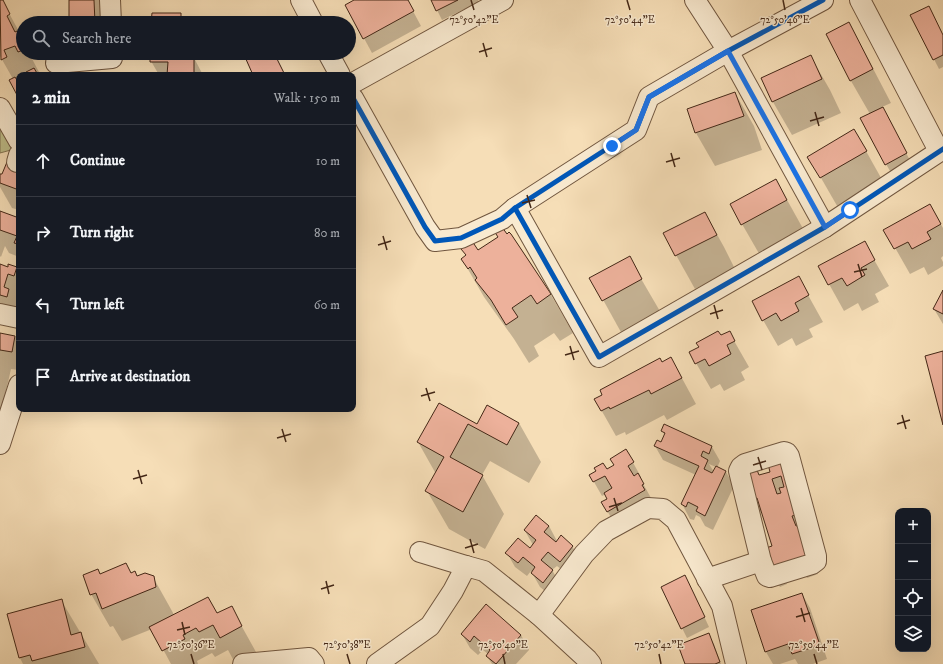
<!DOCTYPE html>
<meta charset="utf-8">
<style>
body{margin:0;font-family:"IM FELL DW Pica",serif;background:#20242c;color:#f1f3f6}
.controls{position:absolute;right:12px;bottom:12px;display:grid;overflow:hidden;border-radius:8px;box-shadow:0 4px 16px #0002}
.controls button{width:36px;height:36px;display:grid;place-items:center;padding:0;border:0;border-bottom:1px solid #363941;background:#171b24;color:#f1f3f6;font:20px sans-serif}
.stop{position:absolute;width:12px;height:12px;margin:-9px;border:3px solid #1a73e8;border-radius:50%;background:#fff}
.stop.end{background:#1a73e8;border-color:#fff;box-shadow:0 1px 4px #0008}
.list{margin:0;padding:0;list-style:none}
h2{display:flex;justify-content:space-between;align-items:center;height:52px;margin:0;padding:0 16px;font-size:17px}
h2 small{font-size:13px;font-weight:400;color:#9ea1a6}
.list li{display:grid;grid-template-columns:26px 1fr auto;gap:12px;align-items:center;box-sizing:border-box;height:72px;padding:0 16px;border-top:1px solid #363941}
.list b{display:block;font-size:15px;white-space:nowrap}
.list em{font-size:13px;font-style:normal;color:#9ea1a6}
.icon{flex:none;width:22px;height:22px;fill:none;stroke:currentColor;stroke-width:2;stroke-linecap:round;stroke-linejoin:round}
.map{position:relative;flex:none;width:943px;height:664px;overflow:hidden}
.search{position:absolute;background:#171b24;box-shadow:0 4px 16px #0002;left:16px;top:16px;width:340px;height:44px;display:flex;align-items:center;gap:10px;box-sizing:border-box;padding:0 14px;border-radius:22px;color:#9ea1a6;font-size:15px}
.panel{position:absolute;background:#171b24;box-shadow:0 4px 16px #0002;left:16px;top:72px;width:340px;height:340px;border-radius:8px}
.map>svg:first-child{display:block}
</style>
<div class="map">
<svg width="943" height="664" viewBox="0 0 943 664">
<rect width="100%" height="100%" fill="#f6deb7"/>
<filter id="stains"><feTurbulence type="fractalNoise" baseFrequency=".005" numOctaves="4"/><feColorMatrix values="0 0 0 0 .2 0 0 0 0 .09 0 0 0 0 .02 0 0 0 .5 -.17"/></filter>
<radialGradient id="worn" r=".72"><stop offset=".6" stop-color="#630" stop-opacity="0"/><stop offset="1" stop-color="#630" stop-opacity=".3"/></radialGradient>
<path fill="#c0c08c" stroke="#827452" d="M0,116L18,148L0,153Z"/>
<g fill="#0003" fill-rule="evenodd">
<path d="M0,0H4L3,2L23,39V53H29L40,74L28,75L27,72L19,75V97L10,81L13,79L0,56Z"/>
<path d="M69,0H104L108,23H70Z"/>
<path d="M356,0H407L421,26L372,53L346,5Z"/>
<path d="M432,0H478L479,2L442,20Z"/>
<path d="M180,14L185,23H152Z"/>
<path d="M912,16L943,35V67L939,69Z"/>
<path d="M848,24L867,57L891,103L882,107L914,168L894,178L886,164L870,114L851,81L827,34Z"/>
<path d="M151,53H191V58H194L203,75H159L151,61Z"/>
<path d="M811,57L830,90L841,113L792,135L773,102L763,79Z"/>
<path d="M735,93L754,126L762,150L715,166L696,133L688,110Z"/>
<path d="M866,151L885,185L840,211L809,157Z"/>
<path d="M19,168V210L12,208L0,187V175Z"/>
<path d="M776,180L806,234L761,257L742,224Z"/>
<path d="M930,206L943,228V256L941,258L943,262V266L928,275L924,267L910,274L885,230Z"/>
<path d="M0,212L19,219V257L9,253L5,246L1,257L0,256Z"/>
<path d="M705,213L724,247L735,269L695,289L676,255Z"/>
<path d="M507,235H510L551,295L573,333L560,341L554,333L534,346L539,356L529,363L514,339L484,297L462,259Z"/>
<path d="M864,242L889,286L875,294L879,302L862,311L858,303L844,311L819,266Z"/>
<path d="M629,258L661,313L622,334L591,278Z"/>
<path d="M0,265L8,268L16,267L19,272V321L0,313Z"/>
<path d="M798,277L823,322L809,329L813,337L796,346L792,338L778,346L763,320Z"/>
<path d="M943,292V324L934,309Z"/>
<path d="M729,332L749,367L741,372L745,380L724,391L720,384L711,389L696,363L700,348Z"/>
<path d="M0,334L15,336L19,344V370L11,369L0,418Z"/>
<path d="M671,358L696,404L667,420L664,415L626,435L625,432L616,436L595,399Z"/>
<path d="M439,405L477,426L488,407L519,423L541,462L529,483L490,461L482,475L504,514L485,549L449,529L427,491L436,474L418,442Z"/>
<path d="M662,431L712,447L720,461L717,468L726,472L734,486L713,530L705,526L700,517L696,515L694,520L690,519L682,504L696,475L663,460L655,446L661,443L665,435ZM709,464L716,467L714,472Z"/>
<path d="M626,450L641,477L640,478L651,498L616,526L602,502L608,499L606,494L602,496L590,475L606,470L615,466Z"/>
<path d="M784,456L818,574L807,578L806,575L786,581L787,584L780,587L771,572L773,547L762,513H761L753,499L759,476L772,472Z"/>
<path d="M549,526L557,541L572,546L581,561L568,575L557,566L552,570L561,585L551,596L540,587L531,571L527,576L515,567L507,553L530,550L533,545L525,531Z"/>
<path d="M131,574L137,577H153L172,611L174,615L217,614L231,607L256,652L235,663L228,650L215,657L212,653L197,661L198,664H171L152,629L122,641L113,626L110,627L91,594L100,575Z"/>
<path d="M690,586L709,627L687,638L682,628Z"/>
<path d="M802,594L810,608L827,659L813,664H798L795,659L780,664H773L766,652L752,611Z"/>
<path d="M61,600L99,664H23L20,658L8,615Z"/>
<path d="M462,634L521,635L529,650L516,664H492L487,656L488,654L483,650L478,655L470,648Z"/>
<path d="M708,634L714,644L721,664H686Z"/>
</g>
<g fill="#edb19b" stroke="#442817" fill-rule="evenodd">
<path d="M0,0H3L10,14L7,16L15,32L17,31L23,43V50L18,52L15,46L4,50L7,57L1,60Z"/>
<path d="M69,0H94L95,23H69Z"/>
<path d="M354,0H408L414,11L363,39L345,5Z"/>
<path d="M431,0H458L436,11Z"/>
<path d="M929,6L943,35V55L933,60L910,15Z"/>
<path d="M152,13H181V23H151Z"/>
<path d="M849,22L873,69L850,81L826,34Z"/>
<path d="M150,53H180V57H194V75H167L168,62H150Z"/>
<path d="M253,53H274L284,73L279,75H253L245,57Z"/>
<path d="M811,55L822,79L772,102L761,78Z"/>
<path d="M34,68L38,75H27L26,72Z"/>
<path d="M15,77L18,82H19V93L17,95L9,80Z"/>
<path d="M735,92L744,116L695,133L687,109Z"/>
<path d="M883,107L907,153L885,165L860,118Z"/>
<path d="M854,129L867,151L820,178L807,157Z"/>
<path d="M7,162L19,167L18,176H19V190L0,183V174H2Z"/>
<path d="M776,179L787,200L741,225L730,204Z"/>
<path d="M930,204L941,224L927,232L931,239L912,249L908,242L894,249L883,230Z"/>
<path d="M0,211L19,218V244L14,243L17,236L0,230Z"/>
<path d="M705,212L717,235L675,256L663,233Z"/>
<path d="M499,223L507,234L509,232L511,234L551,294L537,304L531,295L512,308L518,317L506,325L491,300L475,280L477,278L470,267L468,269L461,259L466,255L461,249L472,241L478,250L498,237L492,228Z"/>
<path d="M865,241L875,260L861,268L865,275L847,286L842,278L828,285L818,266Z"/>
<path d="M630,256L642,279L602,301L589,278Z"/>
<path d="M0,264L8,267V264L17,267L14,276L8,274L4,287L9,289L7,297L0,295Z"/>
<path d="M799,276L809,295L795,303L799,311L781,321L776,313L762,321L752,301Z"/>
<path d="M943,290V314L933,309Z"/>
<path d="M718,331L721,335L730,331L735,341L727,345L731,354L709,366L705,359L695,364L689,352L699,347L696,343Z"/>
<path d="M0,333L15,336L12,352L0,350Z"/>
<path d="M943,351V425L925,356Z"/>
<path d="M671,357L682,378L651,394L649,390L610,409L609,407L601,411L594,399L602,395L600,390L660,358L662,362Z"/>
<path d="M439,403L477,424L487,405L519,423L507,445L468,424L450,457L483,475L463,512L425,491L444,457L417,442Z"/>
<path d="M664,424L712,446L709,454L703,451L701,456L708,460L704,469L712,473L716,466L726,471L705,516L696,511L698,507L688,502L686,507L681,504L699,466L654,446L657,440L661,442L665,433L661,431Z"/>
<path d="M626,449L634,462L628,466L634,476L638,473L644,484L642,485L645,490L607,512L601,502L607,499L604,493L612,488L605,476L593,482L589,475L596,471L594,468L603,463L607,469L614,465L610,459Z"/>
<path d="M784,455L796,515L792,516L796,526L800,525L811,560L770,573L763,549L772,546L757,498L752,499L749,473L757,470L759,475L770,472L767,460ZM781,476L784,487L779,488L781,493L777,494L772,479Z"/>
<path d="M536,515L549,526L544,532L556,542L561,535L573,546L560,562L548,552L541,560L553,570L543,583L531,573L535,567L523,557L518,563L505,553L518,538L530,548L536,540L524,530Z"/>
<path d="M126,563L131,573L135,571L137,576L145,573L154,576L156,587L102,609L96,593L90,595L83,575L98,569L100,574Z"/>
<path d="M685,575L705,617L681,629L661,587Z"/>
<path d="M802,593L820,645L792,654L788,644L765,652L751,610Z"/>
<path d="M208,597L217,613L232,606L242,626L220,638L213,625L199,632L196,628L183,635L185,639L162,651L149,627Z"/>
<path d="M62,599L71,635L81,632L85,647L32,661L30,655L19,658L7,614Z"/>
<path d="M486,604L521,635L496,664L486,656L490,650L474,636L470,642L461,634Z"/>
<path d="M709,633L720,662L715,664H685L678,645Z"/>
</g>
<g fill="none" stroke-linecap="round" stroke-linejoin="round">
<defs>
<g id="minor">
<path d="M110,0L111,23"/>
<path d="M301,0L313,23"/>
<path d="M695,0L728,51L825,227"/>
<path d="M860,0L939,151"/>
<path d="M328,53L340,75"/>
<path d="M56,63L112,58"/>
<path d="M353,83L503,0"/>
<path d="M353,98L425,227L435,241L461,238L502,219L515,208L599,357L825,227L943,149"/>
<path d="M0,108L19,141"/>
<path d="M17,162L19,155"/>
<path d="M515,208L636,130L649,97L728,51L823,0"/>
<path d="M0,314L19,318"/>
<path d="M0,444L19,385"/>
<path d="M784,452L787,453L789,456L816,556V561L812,564L770,577L767,576L761,561L739,471L741,467L745,464Z"/>
<path d="M420,552L466,566"/>
<path d="M707,579L761,561"/>
<path d="M539,615L584,554L606,531L648,508L663,509L676,520L722,606L736,664"/>
<path d="M243,664L309,658L314,664"/>
<path d="M377,664L430,626L453,591L466,566L484,571L539,615L587,659L591,664"/>
</g>
</defs>
<use href="#minor" stroke="#70563f" stroke-width="22"/>
<use href="#minor" stroke="#f9ead0" stroke-width="20"/>
<defs>
<g id="cycleway">
<path d="M353,98L425,227L435,241L461,238L502,219L515,208L599,357L825,227L943,149"/>
<path d="M515,208L636,130L649,97L728,51L823,0"/>
</g>
</defs>
<use href="#cycleway" stroke="#f9ead0" stroke-width="8"/>
<use href="#cycleway" stroke="#0057b8" stroke-width="5"/>
</g>
<g fill="none" stroke-linecap="round" stroke-linejoin="round">
<path stroke="#1a73e8" stroke-width="5" d="M612,146L636,130L649,97L728,51L825,227L850,210"/>
</g>
<path fill="none" stroke="#442817" stroke-width="1.5" d="M471,0L474,10M627,0L630,10M783,0L785,10M483,43L487,57M479,52L492,48M815,112L819,126M810,121L824,117M671,153L675,167M666,162L680,158M527,195L531,208M522,203L535,200M383,236L387,250M378,245L391,241M858,264L862,277M854,272L867,269M714,305L718,319M710,314L723,310M570,346L574,360M565,355L579,351M426,388L430,401M421,396L435,392M902,415L906,429M897,424L910,420M282,429L286,442M277,438L291,434M758,457L762,470M753,465L766,461M138,470L142,484M133,479L147,475M614,498L618,511M609,507L622,503M470,539L474,553M465,548L478,544M326,581L329,594M321,589L334,585M801,608L805,622M796,617L810,613M182,622L185,635M177,630L190,627M191,654L194,664M347,654L350,664M503,654L505,664M659,654L661,664M814,654L817,664"/>
<g font-size="10" text-anchor="middle" fill="#442817" stroke="#f9ead0" stroke-width="3" stroke-linejoin="round" paint-order="stroke">
<text x="474" y="23">72°50'42"E</text>
<text x="630" y="23">72°50'44"E</text>
<text x="785" y="23">72°50'46"E</text>
<text x="191" y="648">72°50'36"E</text>
<text x="347" y="648">72°50'38"E</text>
<text x="503" y="648">72°50'40"E</text>
<text x="659" y="648">72°50'42"E</text>
<text x="814" y="648">72°50'44"E</text>
</g>
<rect width="100%" height="100%" filter="url(#stains)"/>
<rect width="100%" height="100%" fill="url(#worn)"/>
</svg>
<div class="controls">
<button>+</button>
<button>−</button>
<button><svg class="icon" aria-label="locate" viewBox="0 0 24 24"><circle cx="12" cy="12" r="6"/><path d="M12 2v4M12 18v4M2 12h4M18 12h4"/></svg></button>
<button><svg class="icon" aria-label="layers" viewBox="0 0 24 24"><path d="M12 4l9 5-9 5-9-5zM3 14l9 5 9-5"/></svg></button>
</div>
<div class="stop" style="left:850px;top:210px"></div>
<div class="stop end" style="left:612px;top:146px"></div>
<div class="search"><svg class="icon" aria-label="search" viewBox="0 0 24 24"><circle cx="10" cy="10" r="6"/><path d="M15 15l6 6"/></svg>Search here</div>
<section class="panel">
<h2>2 min<small>Walk · 150 m</small></h2>
<ul class="list">
<li><svg class="icon" aria-label="ahead" viewBox="0 0 24 24"><path d="M12 20V5M6 11l6-6 6 6"/></svg><div><b>Continue</b></div><em>10 m</em></li>
<li><svg class="icon" aria-label="right" viewBox="0 0 24 24"><path d="M7 20v-9h11M14 6l5 5-5 5"/></svg><div><b>Turn right</b></div><em>80 m</em></li>
<li><svg class="icon" aria-label="left" viewBox="0 0 24 24"><path d="M17 20v-9H6M10 6l-5 5 5 5"/></svg><div><b>Turn left</b></div><em>60 m</em></li>
<li><svg class="icon" aria-label="arrive" viewBox="0 0 24 24"><path d="M6 21V4h12l-3 4 3 4H6"/></svg><div><b>Arrive at destination</b></div></li>
</ul>
</section>
</div>
